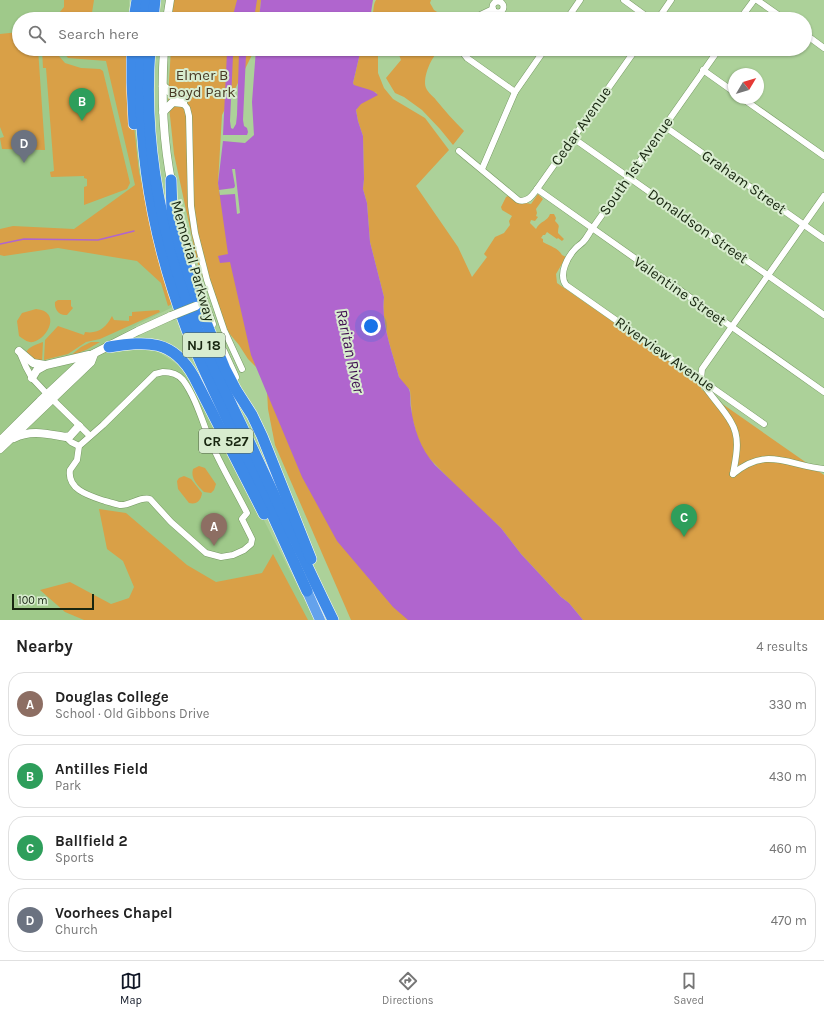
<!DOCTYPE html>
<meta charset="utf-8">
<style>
body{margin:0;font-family:Karla,sans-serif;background:#f6f6f6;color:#222}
.compass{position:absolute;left:728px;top:68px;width:36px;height:36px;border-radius:50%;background:#fff;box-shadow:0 1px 3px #0004;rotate:52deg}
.scale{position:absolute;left:12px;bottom:10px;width:82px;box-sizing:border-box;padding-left:4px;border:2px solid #182610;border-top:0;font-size:11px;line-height:14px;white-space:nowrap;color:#182610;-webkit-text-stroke:3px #d8eccf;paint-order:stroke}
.you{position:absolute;left:371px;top:326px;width:14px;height:14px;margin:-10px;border:3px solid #fff;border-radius:50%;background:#1a73e8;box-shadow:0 0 0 6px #1a73e833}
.badge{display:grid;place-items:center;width:26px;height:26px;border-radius:50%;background:#111827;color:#fff;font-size:13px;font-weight:700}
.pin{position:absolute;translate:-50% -33px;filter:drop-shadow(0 1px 2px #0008)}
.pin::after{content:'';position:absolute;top:21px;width:14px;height:12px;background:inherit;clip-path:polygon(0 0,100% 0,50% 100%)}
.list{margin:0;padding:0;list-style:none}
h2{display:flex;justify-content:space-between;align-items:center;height:52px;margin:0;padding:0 16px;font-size:17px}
h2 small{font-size:13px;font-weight:400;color:#767676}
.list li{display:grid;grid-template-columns:26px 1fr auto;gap:12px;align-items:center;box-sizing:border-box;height:64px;margin:0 8px 8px;padding:0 8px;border:1px solid #e0e0e0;border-radius:16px}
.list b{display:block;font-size:15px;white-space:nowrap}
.list p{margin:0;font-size:13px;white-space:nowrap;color:#767676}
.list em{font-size:13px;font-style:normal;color:#767676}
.icon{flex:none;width:22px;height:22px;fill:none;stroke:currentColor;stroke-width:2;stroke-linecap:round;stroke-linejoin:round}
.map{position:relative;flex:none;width:824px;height:620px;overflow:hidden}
.search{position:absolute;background:#fff;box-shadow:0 1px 3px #0004;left:12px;right:12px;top:12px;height:44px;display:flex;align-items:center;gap:10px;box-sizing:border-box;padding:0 14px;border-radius:22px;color:#767676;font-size:15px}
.sheet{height:340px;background:#fff}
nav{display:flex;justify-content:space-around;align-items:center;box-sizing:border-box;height:56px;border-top:1px solid #e0e0e0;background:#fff;font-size:11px;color:#767676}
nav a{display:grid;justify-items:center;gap:2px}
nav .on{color:#111827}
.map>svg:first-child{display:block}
</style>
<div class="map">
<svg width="824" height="620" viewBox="0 0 824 620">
<rect width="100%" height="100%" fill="#acd199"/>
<path fill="#9fc98a" d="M0,0H129V19H19V49H130V71L141,171L175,306L140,323L105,344L155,350L177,364L190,378L202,399L315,620H0Z"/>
<g fill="#d9a047">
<path d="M64,0H94L91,19H54L64,7Z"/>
<path d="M173,0H261L259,19H172Z"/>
<path d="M376,0H431L430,3L434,10L448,19H390L381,18V19H370C375,14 372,6 376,0Z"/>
<path d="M19,32V49H38L45,150L2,149L0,138L4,137L0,127V34Z"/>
<path d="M42,49H53L65,63L81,68L100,69L103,71L130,183L127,189L84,205V187L87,186V179L84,178V176L51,177L50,172L54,171L46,68H43Z"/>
<path d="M61,49H129L128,71L139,172L172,304L168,306L161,283L137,261L58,248L4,256L0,255V229L13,226L74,229L135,185L106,61L68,58Z"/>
<path d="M171,49H255L222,115L218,183L256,367L248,359L239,345L218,320L197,261L174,154L168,97Z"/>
<path d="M361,49H378V73L384,88L393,99L425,118L449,150L416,186L458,247L472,277L487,257L484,254L495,237L504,233L510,225L509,221L512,216L502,210L501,207L506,197L510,195L521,202L531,204L538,194L543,199L536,209L537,213L536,216L538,217L535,221L531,220L530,223L536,229C540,221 548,221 550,214H554L556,218L555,221C561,227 558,225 558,233L564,239L562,241L558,238L557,239L547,232L545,235H543L541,238L543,239V242C550,246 558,248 562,255L566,257L556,274L557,283L704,385L701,389L824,475V620H583L569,603L561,597L521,554L501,528L468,498L426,455L417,436L412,417L410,390L403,383L399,377C392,351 381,324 384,297L370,242L367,203L363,189L364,179L363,136L358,121L356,110L360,104L377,93L354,86L353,83Z"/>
<path d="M400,49H441C432,55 422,77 426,88C428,93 434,97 436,100C445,111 454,121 464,131L453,145L440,129L422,110L404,97L395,93L386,78L401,60L398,52Z"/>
<path d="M58,300H71V306L73,308L67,315C59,316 54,309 55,302Z"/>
<path d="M36,309C61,311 49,338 33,342C28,343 23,339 19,336L17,321L22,313Z"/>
<path d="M159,310L160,312L100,339L86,342L68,354L44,360L45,340L58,326L84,335L85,332C98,334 106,328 112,316L114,320L129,321V316H132V312Z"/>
<path d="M43,342L42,362L36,361L26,353C27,347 38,344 43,342Z"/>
<path d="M91,342H100L86,350L70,356L81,347Z"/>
<path d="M267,391L421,620H351L275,445L268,409Z"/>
<path d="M199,466L205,468L216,484L214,490L211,493L204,492C198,486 190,478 193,469Z"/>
<path d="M184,476L191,479L202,493C201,500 197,505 189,503L178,489L177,481L179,478Z"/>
<path d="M99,509L126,513L187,565L216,582L262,573L273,554L308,620H84L65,612L40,590L70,582L111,604L129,598L134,587L123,561L107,549Z"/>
</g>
<g fill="#b065ce">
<path d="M237,0H257L254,19H232Z"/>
<path d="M261,0H373L370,19H259Z"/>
<path d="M226,49H234L233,56L230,121L231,128L233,129L236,124L237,115L239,53L238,49H248L246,55L243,120L244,126L247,128L248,132L247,135H223L227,52Z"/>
<path d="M256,49H361L353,83L354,85C362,88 373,89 378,95L361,104L356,110L358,121L363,136L364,179L363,189L367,203L370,242L384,297C381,324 392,351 399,377C402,381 406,385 409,389C411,393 410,403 411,408C414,429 420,448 435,465L501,528L521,554L561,597L569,603L583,620H408L393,607L337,541L302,477L251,355L230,262L220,263L218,256L228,254L218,183L223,141L245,143L254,135L252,102Z"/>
</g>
<path fill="#acd199" d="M232,169H235L240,213L237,214L235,194L220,195L219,190L234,188L235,186Z"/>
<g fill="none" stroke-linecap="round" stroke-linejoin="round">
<path stroke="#b065ce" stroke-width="1.5" d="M0,244L24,239L98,240L134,231"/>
<defs>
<g id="minor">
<path d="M624,0L650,19"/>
<path d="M757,0L784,19"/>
<circle cx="498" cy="7" r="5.5"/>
<path d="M472,19L493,9"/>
<path d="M567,19L580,0"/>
<path d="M658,19L671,0"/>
<path d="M740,19L754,0"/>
<path d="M805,34L824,48"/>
<path d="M460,49L467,58L515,92"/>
<path d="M719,49L592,229C589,233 587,238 583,242C581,244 578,246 576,248C568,256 558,274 566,285L764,424"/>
<path d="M703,70L734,92"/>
<path d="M742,98L824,156"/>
<path d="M183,103L187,108L189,116L191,206L195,233L207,280L224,330L242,369"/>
<path d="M664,126L824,239"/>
<path d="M573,138L824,315"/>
<path d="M459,151L518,200C527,203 532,196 537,189L636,49"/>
<path d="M482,169L515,92L545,49"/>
<path d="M537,189L824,392"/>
<path d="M20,353L26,367L32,378L47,394L90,436"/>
<path d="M163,372C171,372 178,374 183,380C195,396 202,420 209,438C219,463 235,489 247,513L242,519L252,539L251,544L244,550L233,555L221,557L206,553L171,522L150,499C140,496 130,506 120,505C115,504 109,502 105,501C90,496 67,490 70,470L77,460L79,446L103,425L155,374Z"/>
<path d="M66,437L71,442L79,446"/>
<path d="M733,474C736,457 741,438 731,422C724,409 712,398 704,385L701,379L702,369L824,196"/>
<path d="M733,474C767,446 787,465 824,469"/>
</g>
<g id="secondary">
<path d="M167,19L170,0"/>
<path d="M164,49C161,94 163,141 172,186"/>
<path d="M163,86L183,103"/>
<path d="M163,112L173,102L183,103"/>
<path d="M180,226L193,271L212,324"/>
<path d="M19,351L33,363L45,365"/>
<path d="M223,351L235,377"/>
<path d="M32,378L37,370L46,365L89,355"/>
<path d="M14,438C31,429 48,434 66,437L70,436L79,426"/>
<path d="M0,441L40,401L87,357L138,331L171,316"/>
<path d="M0,449L91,362L94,354"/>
</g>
<path id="trunk" d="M307,591L320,620"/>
<g id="motorway">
<path d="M134,19L137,0"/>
<path d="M144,19L147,0"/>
<path d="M153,19L155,0"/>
<path d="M132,49V83L134,124"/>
<path d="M142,49C136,145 153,241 187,330C205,375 227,418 248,462C268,504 287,548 307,591"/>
<path d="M150,49C142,153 166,257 207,352C222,386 239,420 255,454C281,509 306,565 333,620"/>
<path d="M171,180L172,213L175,227L181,251L199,305L225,369L236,390L252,415L262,436L311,559"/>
<path d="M109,347C147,341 173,339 194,377L264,514"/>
</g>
</defs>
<use href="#minor" stroke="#769963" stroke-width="7"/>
<use href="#secondary" stroke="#769963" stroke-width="9"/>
<use href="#trunk" stroke="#fff" stroke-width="11"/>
<use href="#motorway" stroke="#fff" stroke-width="12"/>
<use href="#minor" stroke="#fff" stroke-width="6"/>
<use href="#secondary" stroke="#fff" stroke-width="8"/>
<use href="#trunk" stroke="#64a2ec" stroke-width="10"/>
<use href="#motorway" stroke="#3e8ae8" stroke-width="11"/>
<defs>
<path id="secondary-bridge" d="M171,316L196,306"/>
</defs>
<use href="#secondary-bridge" stroke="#769963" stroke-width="9" stroke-linecap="butt"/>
<use href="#secondary-bridge" stroke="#fff" stroke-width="8"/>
</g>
<g text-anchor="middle" stroke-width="4" stroke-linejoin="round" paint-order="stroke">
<g fill="#d8eccf" stroke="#526149" stroke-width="1">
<rect x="183" y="333" width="42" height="24" rx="3"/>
<rect x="199" y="429" width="54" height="24" rx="3"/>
</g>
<g font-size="14" font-weight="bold" fill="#182610">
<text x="204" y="350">NJ 18</text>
<text x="226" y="446">CR 527</text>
</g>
<g font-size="15" fill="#493a25" stroke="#d8eccf">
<text x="202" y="80">Elmer B<tspan x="202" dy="17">Boyd Park</tspan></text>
</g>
<g font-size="15" fill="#182610" stroke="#d8eccf">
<text transform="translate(581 126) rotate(-55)" y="5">Cedar Avenue</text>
<text transform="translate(636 166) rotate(-55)" y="5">South 1st Avenue</text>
<text transform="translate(744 182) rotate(35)" y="5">Graham Street</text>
<text transform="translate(698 226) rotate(35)" y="5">Donaldson Street</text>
<text transform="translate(193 261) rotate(74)" y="5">Memorial Parkway</text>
<text transform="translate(680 291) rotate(35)" y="5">Valentine Street</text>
<text transform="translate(665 354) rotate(35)" y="5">Riverview Avenue</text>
</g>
<g font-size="16" font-style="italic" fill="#3f0d50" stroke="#d8eccf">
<text transform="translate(351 351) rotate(78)" y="6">Raritan River</text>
</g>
</g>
</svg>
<svg class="compass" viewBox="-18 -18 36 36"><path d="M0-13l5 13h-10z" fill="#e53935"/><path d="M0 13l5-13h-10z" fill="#767676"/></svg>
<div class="scale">100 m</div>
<div class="you"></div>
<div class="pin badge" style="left:214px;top:546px;background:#8d6e63">A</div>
<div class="pin badge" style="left:82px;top:121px;background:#2e9e5b">B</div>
<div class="pin badge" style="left:684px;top:537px;background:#2e9e5b">C</div>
<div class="pin badge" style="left:24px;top:163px;background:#6b7280">D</div>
<div class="search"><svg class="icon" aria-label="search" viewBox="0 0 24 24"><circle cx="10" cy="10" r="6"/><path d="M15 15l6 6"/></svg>Search here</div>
</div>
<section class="sheet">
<h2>Nearby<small>4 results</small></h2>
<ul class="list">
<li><span class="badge" style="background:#8d6e63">A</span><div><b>Douglas College</b><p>School · Old Gibbons Drive</p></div><em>330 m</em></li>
<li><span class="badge" style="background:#2e9e5b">B</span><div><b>Antilles Field</b><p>Park</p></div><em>430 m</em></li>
<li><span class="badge" style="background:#2e9e5b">C</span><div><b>Ballfield 2</b><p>Sports</p></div><em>460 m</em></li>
<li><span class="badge" style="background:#6b7280">D</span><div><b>Voorhees Chapel</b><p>Church</p></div><em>470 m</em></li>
</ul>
</section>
<nav>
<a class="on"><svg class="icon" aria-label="map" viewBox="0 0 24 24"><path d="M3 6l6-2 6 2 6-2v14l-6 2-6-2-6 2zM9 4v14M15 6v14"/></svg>Map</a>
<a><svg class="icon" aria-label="directions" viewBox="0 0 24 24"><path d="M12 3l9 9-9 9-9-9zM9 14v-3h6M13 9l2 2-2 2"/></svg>Directions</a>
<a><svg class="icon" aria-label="saved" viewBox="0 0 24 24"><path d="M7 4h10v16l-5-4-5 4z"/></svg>Saved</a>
</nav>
